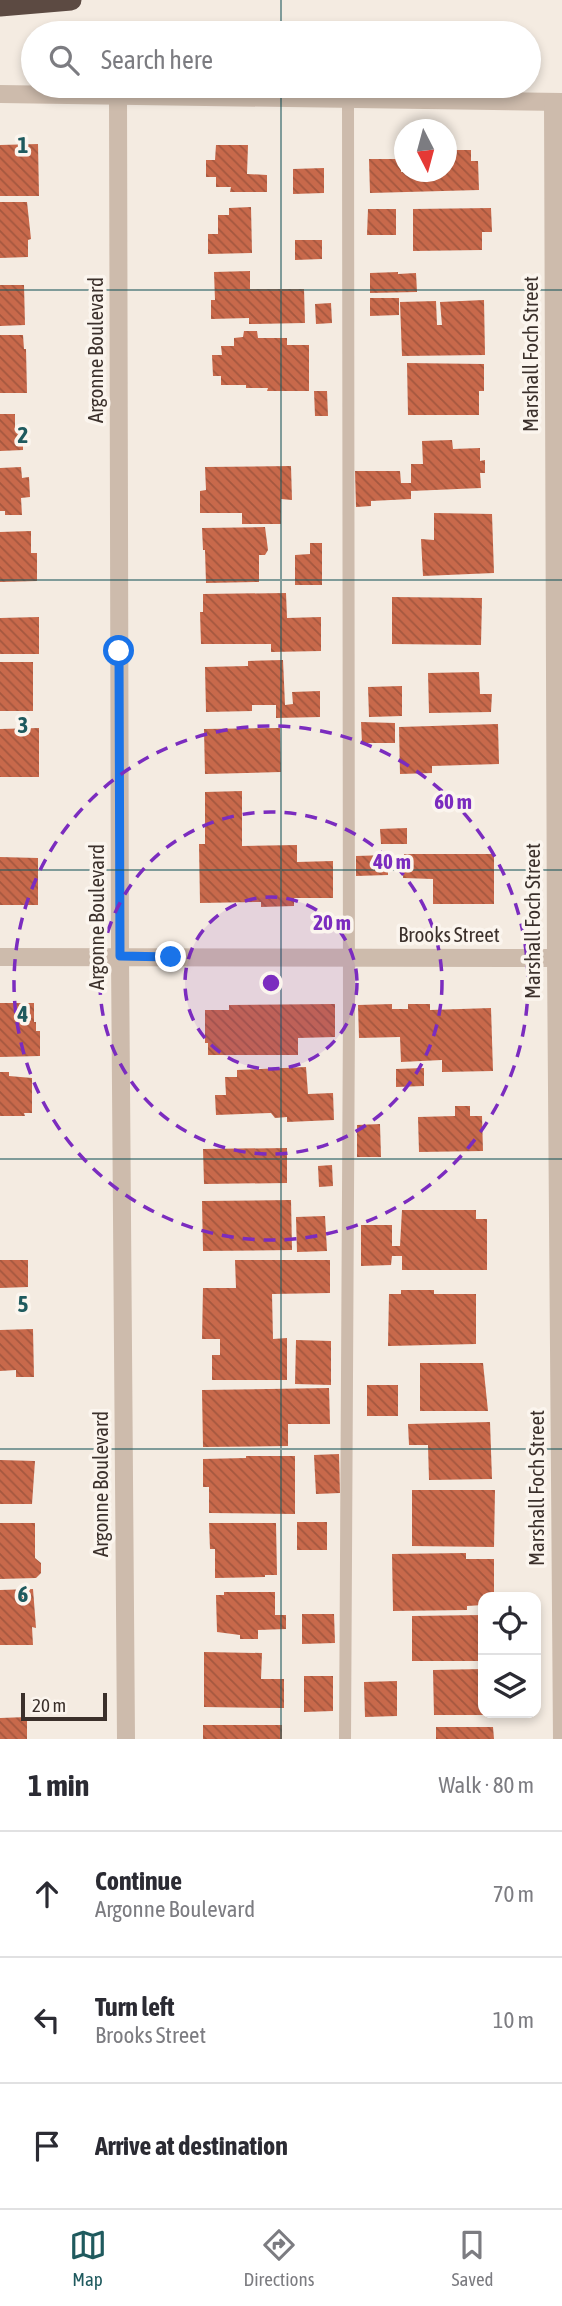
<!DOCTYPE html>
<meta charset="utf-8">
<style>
body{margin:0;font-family:"Asap Condensed",sans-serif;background:#f2f2f3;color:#2b2b33}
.controls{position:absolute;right:21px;bottom:21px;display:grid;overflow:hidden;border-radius:14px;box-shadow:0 4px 10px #0003}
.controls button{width:63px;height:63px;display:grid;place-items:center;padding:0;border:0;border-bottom:2px solid #e1e1e2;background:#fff;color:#2b2b33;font:35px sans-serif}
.compass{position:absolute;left:394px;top:119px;width:63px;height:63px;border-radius:50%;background:#fff;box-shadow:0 4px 10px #0003;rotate:174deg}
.scale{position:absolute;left:21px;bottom:18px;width:86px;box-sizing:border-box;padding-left:7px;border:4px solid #3b302b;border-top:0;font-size:19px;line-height:24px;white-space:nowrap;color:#3b302b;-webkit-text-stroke:5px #fbf5ee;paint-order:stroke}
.stop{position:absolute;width:21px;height:21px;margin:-16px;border:5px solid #1a73e8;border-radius:50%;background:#fff}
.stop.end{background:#1a73e8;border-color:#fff;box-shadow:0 2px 7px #0008}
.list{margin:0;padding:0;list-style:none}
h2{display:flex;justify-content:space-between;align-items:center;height:91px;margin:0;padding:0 28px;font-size:30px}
h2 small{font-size:23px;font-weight:400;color:#7c7c81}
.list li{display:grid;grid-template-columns:46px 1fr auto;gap:21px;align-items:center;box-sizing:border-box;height:126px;padding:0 28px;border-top:2px solid #e1e1e2}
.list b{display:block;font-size:26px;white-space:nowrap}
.list p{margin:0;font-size:23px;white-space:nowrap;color:#7c7c81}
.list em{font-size:23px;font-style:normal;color:#7c7c81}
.icon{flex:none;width:38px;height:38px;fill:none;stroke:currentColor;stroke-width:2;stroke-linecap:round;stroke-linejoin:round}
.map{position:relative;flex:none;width:562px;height:1739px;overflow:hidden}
.search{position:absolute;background:#fff;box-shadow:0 4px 10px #0003;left:21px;right:21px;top:21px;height:77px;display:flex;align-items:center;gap:18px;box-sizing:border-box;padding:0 24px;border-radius:38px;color:#7c7c81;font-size:26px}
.sheet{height:469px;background:#fff}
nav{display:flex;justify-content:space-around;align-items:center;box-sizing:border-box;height:98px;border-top:2px solid #e1e1e2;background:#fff;font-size:19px;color:#7c7c81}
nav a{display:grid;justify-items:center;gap:4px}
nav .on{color:#1f5a5e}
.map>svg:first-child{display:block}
</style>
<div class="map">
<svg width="562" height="1739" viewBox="0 0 562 1739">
<defs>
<pattern id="building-back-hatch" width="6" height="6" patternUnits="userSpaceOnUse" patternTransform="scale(1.75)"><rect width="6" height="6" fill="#c8694b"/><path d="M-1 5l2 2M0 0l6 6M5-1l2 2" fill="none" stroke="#a4573f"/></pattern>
</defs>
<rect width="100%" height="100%" fill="#f4ebe1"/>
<g fill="url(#building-back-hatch)">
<path d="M38,144L39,196H0V145Z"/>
<path d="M447,144H453V150H471V161H478L479,190L370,193L369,159H401V172H447Z"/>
<path d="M216,145H248L247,174L267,175V192H230L231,187H216V177H206V160H215Z"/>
<path d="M324,168V193L293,194V169Z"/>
<path d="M0,202H27L31,239L28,240V257L0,258Z"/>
<path d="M251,207L252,253L208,254V234H218V215H229V208Z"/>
<path d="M491,208L492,232H482V250L413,251V209Z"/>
<path d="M368,209H396V235H367Z"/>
<path d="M295,240H322V259L295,260Z"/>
<path d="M250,271V289H304L305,323L249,324V318L211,319V300H215L214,272Z"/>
<path d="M398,272V274L416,273L417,292L370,293V273Z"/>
<path d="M0,285H24L25,325L0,326Z"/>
<path d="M370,298H399V315L370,316Z"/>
<path d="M484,300L485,355L402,356L400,302L436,301L437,325H442L440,302Z"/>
<path d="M331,303L332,323L316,324L315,304Z"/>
<path d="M244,331H257L258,338H287V345H309V391H267L268,388H246V385H221V376H213L212,355H222L221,346H234V338L243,337Z"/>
<path d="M0,335H23L24,349H26L27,393H0Z"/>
<path d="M407,363L484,364V391H479V415H408Z"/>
<path d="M314,391H327L328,416H315Z"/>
<path d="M0,414H15V431H23V450L0,451Z"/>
<path d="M452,440L453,449L480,448V461L485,460V473H480L481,488L411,491V499L371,501V506L356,507L355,471H400L401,483H411V464H423L422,441Z"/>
<path d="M291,466L292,500L281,499V524H242V513H200V491L206,490L205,467Z"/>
<path d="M21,467L22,478L29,477L30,497L21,498L22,515H5V511H0V468Z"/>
<path d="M434,513L492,514L494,573L423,576L421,539L434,540Z"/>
<path d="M265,527L268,550L265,555H259V582L206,583L205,550H203L202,528Z"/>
<path d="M31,531V553H37V581L0,582V532Z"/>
<path d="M310,543H322V585H295V555L310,554Z"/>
<path d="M286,593L287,618L321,617V651L271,652V644H201L200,612H203V594Z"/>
<path d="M392,597L482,598L481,645L392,644Z"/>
<path d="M39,617V654H0V618Z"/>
<path d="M283,660L285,705L293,704L292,692L320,691V717L276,718V705H252V711L206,712L205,667L248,666V661Z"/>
<rect x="0" y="662" width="33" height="49"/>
<path d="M479,672L480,694H492L491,712L429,713L428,673Z"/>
<path d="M402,686V716L369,717L368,687Z"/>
<path d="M361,722L395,723V743H362Z"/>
<path d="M498,724L499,764L432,766V773L400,774L399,727Z"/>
<path d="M39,728V777H0V729Z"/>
<path d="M280,728L281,772L205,774L204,729Z"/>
<path d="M242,791V846L297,845V862L333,861V898H294V906L261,907V902L200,903L199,844H205V792Z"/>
<path d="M407,828V844H381L380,829Z"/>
<path d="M404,854H494V904H433V879L403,878Z"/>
<path d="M388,855V875L356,876V856Z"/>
<path d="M0,857L38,858V905H0Z"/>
<path d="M0,1003H34V1022H36V1031H40V1056L0,1057Z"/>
<path d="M335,1004V1037L298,1038V1055H208V1043H205V1010H229V1005Z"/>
<path d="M392,1004V1009H408V1004H430V1010L491,1008L493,1071L442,1072V1060L401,1062L400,1037L359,1038L358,1005Z"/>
<path d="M306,1067L308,1094L333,1093L334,1120L287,1122V1117L275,1118L271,1113L216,1115L215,1095H226L225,1077H237V1070Z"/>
<path d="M424,1068V1086L396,1087V1069Z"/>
<path d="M0,1072H9V1076L32,1078V1113H24L25,1116H0Z"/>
<path d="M455,1106H470V1116H482L483,1151L419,1152L418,1117L455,1116Z"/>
<path d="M380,1124L381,1157H357V1125Z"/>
<path d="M287,1148V1183L204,1184L203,1149Z"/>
<path d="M332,1165L333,1186L319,1187L318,1166Z"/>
<path d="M291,1200L292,1250L203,1251L202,1201Z"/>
<path d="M402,1210H476V1219H487V1270H402V1256H392L391,1265L361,1266V1225H392V1246H400Z"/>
<path d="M325,1216L327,1251L297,1252L296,1217Z"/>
<path d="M0,1260H28V1287L0,1288Z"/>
<path d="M235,1260H330V1293L272,1294L273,1339L287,1338V1380H212V1355H220V1339H202L203,1288H236Z"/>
<path d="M401,1290H434V1294H476V1344L388,1346L389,1294H401Z"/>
<path d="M33,1329L34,1377H16V1370L0,1371V1330Z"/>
<path d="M296,1340L331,1341V1385L295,1384Z"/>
<path d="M420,1363H483L488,1411H420Z"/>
<rect x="367" y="1385" width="31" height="31"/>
<path d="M329,1388L330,1424H288V1446L203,1447L202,1390Z"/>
<path d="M490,1422L492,1479L429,1480L428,1445H409L408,1424Z"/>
<path d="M339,1454L340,1493L316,1494L314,1455Z"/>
<path d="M246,1456H295V1514L209,1513V1487H203V1459L246,1458Z"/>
<path d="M0,1460L35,1461L32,1504H0Z"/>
<path d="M412,1490H495L494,1547L412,1546Z"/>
<rect x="297" y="1522" width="30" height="28"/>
<path d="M0,1523H35V1558L41,1563V1573L36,1578L0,1579Z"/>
<path d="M209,1523H276L277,1575H265V1577L215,1578V1549H210Z"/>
<path d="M466,1553V1559H494V1597H483V1605L467,1606V1610L393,1611L392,1554Z"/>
<path d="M33,1589L36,1628L32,1627L33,1645H0V1590Z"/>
<path d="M224,1592H275V1615H286V1629L258,1630V1639H240V1635L217,1632L216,1595H224Z"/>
<path d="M302,1614H334L335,1643L302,1644Z"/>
<path d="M483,1615V1661H412V1616Z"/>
<path d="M204,1652L262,1653L261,1679H284V1708L204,1707Z"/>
<path d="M483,1669V1715H434L433,1670Z"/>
<path d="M304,1676H333V1711L304,1712Z"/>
<path d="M397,1681V1716L365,1717L364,1682Z"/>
<path d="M27,1717V1739H0V1718Z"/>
<rect x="203" y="1725" width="79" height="14"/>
<path d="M436,1727H493L494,1739H436Z"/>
</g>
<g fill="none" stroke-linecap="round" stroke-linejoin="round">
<path stroke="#cdbbac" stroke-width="12" d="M345,1739L349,1014L348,99"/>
<g stroke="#cdbbac" stroke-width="18">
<path d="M0,94L562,102"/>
<path d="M118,95L120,956L126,1739"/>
<path d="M553,102L556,958L562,1739"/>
<path d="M0,957L562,958"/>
</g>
<path stroke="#5c4a42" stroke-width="21" d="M0,6L71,0"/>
</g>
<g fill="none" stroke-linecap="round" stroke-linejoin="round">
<path stroke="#1a73e8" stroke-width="9" d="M119,651L120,956L171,957"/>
</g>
<path fill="none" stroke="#1f5a5e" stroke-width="2" stroke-opacity="0.55" d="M281,0V33M281,86V1739M0,290H562M0,580H562M0,870H562M0,1159H562M0,1449H562"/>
<circle cx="271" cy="983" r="86" fill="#7b2cbf" fill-opacity=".12"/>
<g fill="none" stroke="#7b2cbf" stroke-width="3.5" stroke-dasharray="12 9">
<circle cx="271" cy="983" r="86"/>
<circle cx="271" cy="983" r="171"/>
<circle cx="271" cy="983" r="257"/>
</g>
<g text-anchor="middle" stroke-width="7" stroke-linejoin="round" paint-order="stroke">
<g font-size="21" fill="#3b302b" stroke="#fbf5ee">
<text transform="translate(96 350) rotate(-90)" y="7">Argonne Boulevard</text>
<text transform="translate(531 354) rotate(-90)" y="7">Marshall Foch Street</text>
<text transform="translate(97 917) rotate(-90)" y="7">Argonne Boulevard</text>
<text transform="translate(533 921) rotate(-90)" y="7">Marshall Foch Street</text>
<text x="449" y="942">Brooks Street</text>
<text transform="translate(101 1484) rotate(-90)" y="7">Argonne Boulevard</text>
<text transform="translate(537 1488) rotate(-90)" y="7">Marshall Foch Street</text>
</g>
</g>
<g font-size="23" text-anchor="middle" font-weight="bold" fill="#1f5a5e" stroke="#fbf5ee" stroke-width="7" stroke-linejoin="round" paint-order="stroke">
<text x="23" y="153">1</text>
<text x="23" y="443">2</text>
<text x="23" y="733">3</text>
<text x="23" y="1022">4</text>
<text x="23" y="1312">5</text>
<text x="23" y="1602">6</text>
</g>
<circle cx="271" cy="983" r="10" fill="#7b2cbf" stroke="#fbf5ee" stroke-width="3.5"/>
<g font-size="21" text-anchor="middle" font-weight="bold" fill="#7b2cbf" stroke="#fbf5ee" stroke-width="7" stroke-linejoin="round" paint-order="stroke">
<text x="453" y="809">60 m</text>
<text x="392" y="869">40 m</text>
<text x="332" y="930">20 m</text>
</g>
</svg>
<div class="controls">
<button><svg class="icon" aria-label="locate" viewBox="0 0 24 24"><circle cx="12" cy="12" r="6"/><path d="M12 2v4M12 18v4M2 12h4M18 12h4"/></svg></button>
<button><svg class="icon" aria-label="layers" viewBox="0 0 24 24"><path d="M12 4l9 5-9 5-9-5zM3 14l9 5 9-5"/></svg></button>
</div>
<svg class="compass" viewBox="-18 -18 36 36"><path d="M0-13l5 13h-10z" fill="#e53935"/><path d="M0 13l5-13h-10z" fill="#7c7c81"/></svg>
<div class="scale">20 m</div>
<div class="stop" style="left:119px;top:651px"></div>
<div class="stop end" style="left:171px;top:957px"></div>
<div class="search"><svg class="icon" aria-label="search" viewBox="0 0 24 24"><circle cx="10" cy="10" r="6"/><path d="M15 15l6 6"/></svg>Search here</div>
</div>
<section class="sheet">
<h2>1 min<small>Walk · 80 m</small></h2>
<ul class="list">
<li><svg class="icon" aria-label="ahead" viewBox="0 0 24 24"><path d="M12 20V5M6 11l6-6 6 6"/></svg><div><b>Continue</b><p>Argonne Boulevard</p></div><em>70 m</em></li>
<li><svg class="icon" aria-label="left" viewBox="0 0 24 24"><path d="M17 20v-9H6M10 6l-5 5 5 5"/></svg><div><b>Turn left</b><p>Brooks Street</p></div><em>10 m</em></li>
<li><svg class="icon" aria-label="arrive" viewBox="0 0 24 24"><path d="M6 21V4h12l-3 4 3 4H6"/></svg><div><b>Arrive at destination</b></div></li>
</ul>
</section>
<nav>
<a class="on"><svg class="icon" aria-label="map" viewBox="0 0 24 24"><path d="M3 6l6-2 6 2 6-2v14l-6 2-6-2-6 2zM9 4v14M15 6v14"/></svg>Map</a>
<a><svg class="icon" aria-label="directions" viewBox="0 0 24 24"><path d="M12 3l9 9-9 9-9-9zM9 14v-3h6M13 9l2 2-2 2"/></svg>Directions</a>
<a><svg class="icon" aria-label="saved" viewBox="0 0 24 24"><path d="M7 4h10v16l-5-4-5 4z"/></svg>Saved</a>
</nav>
